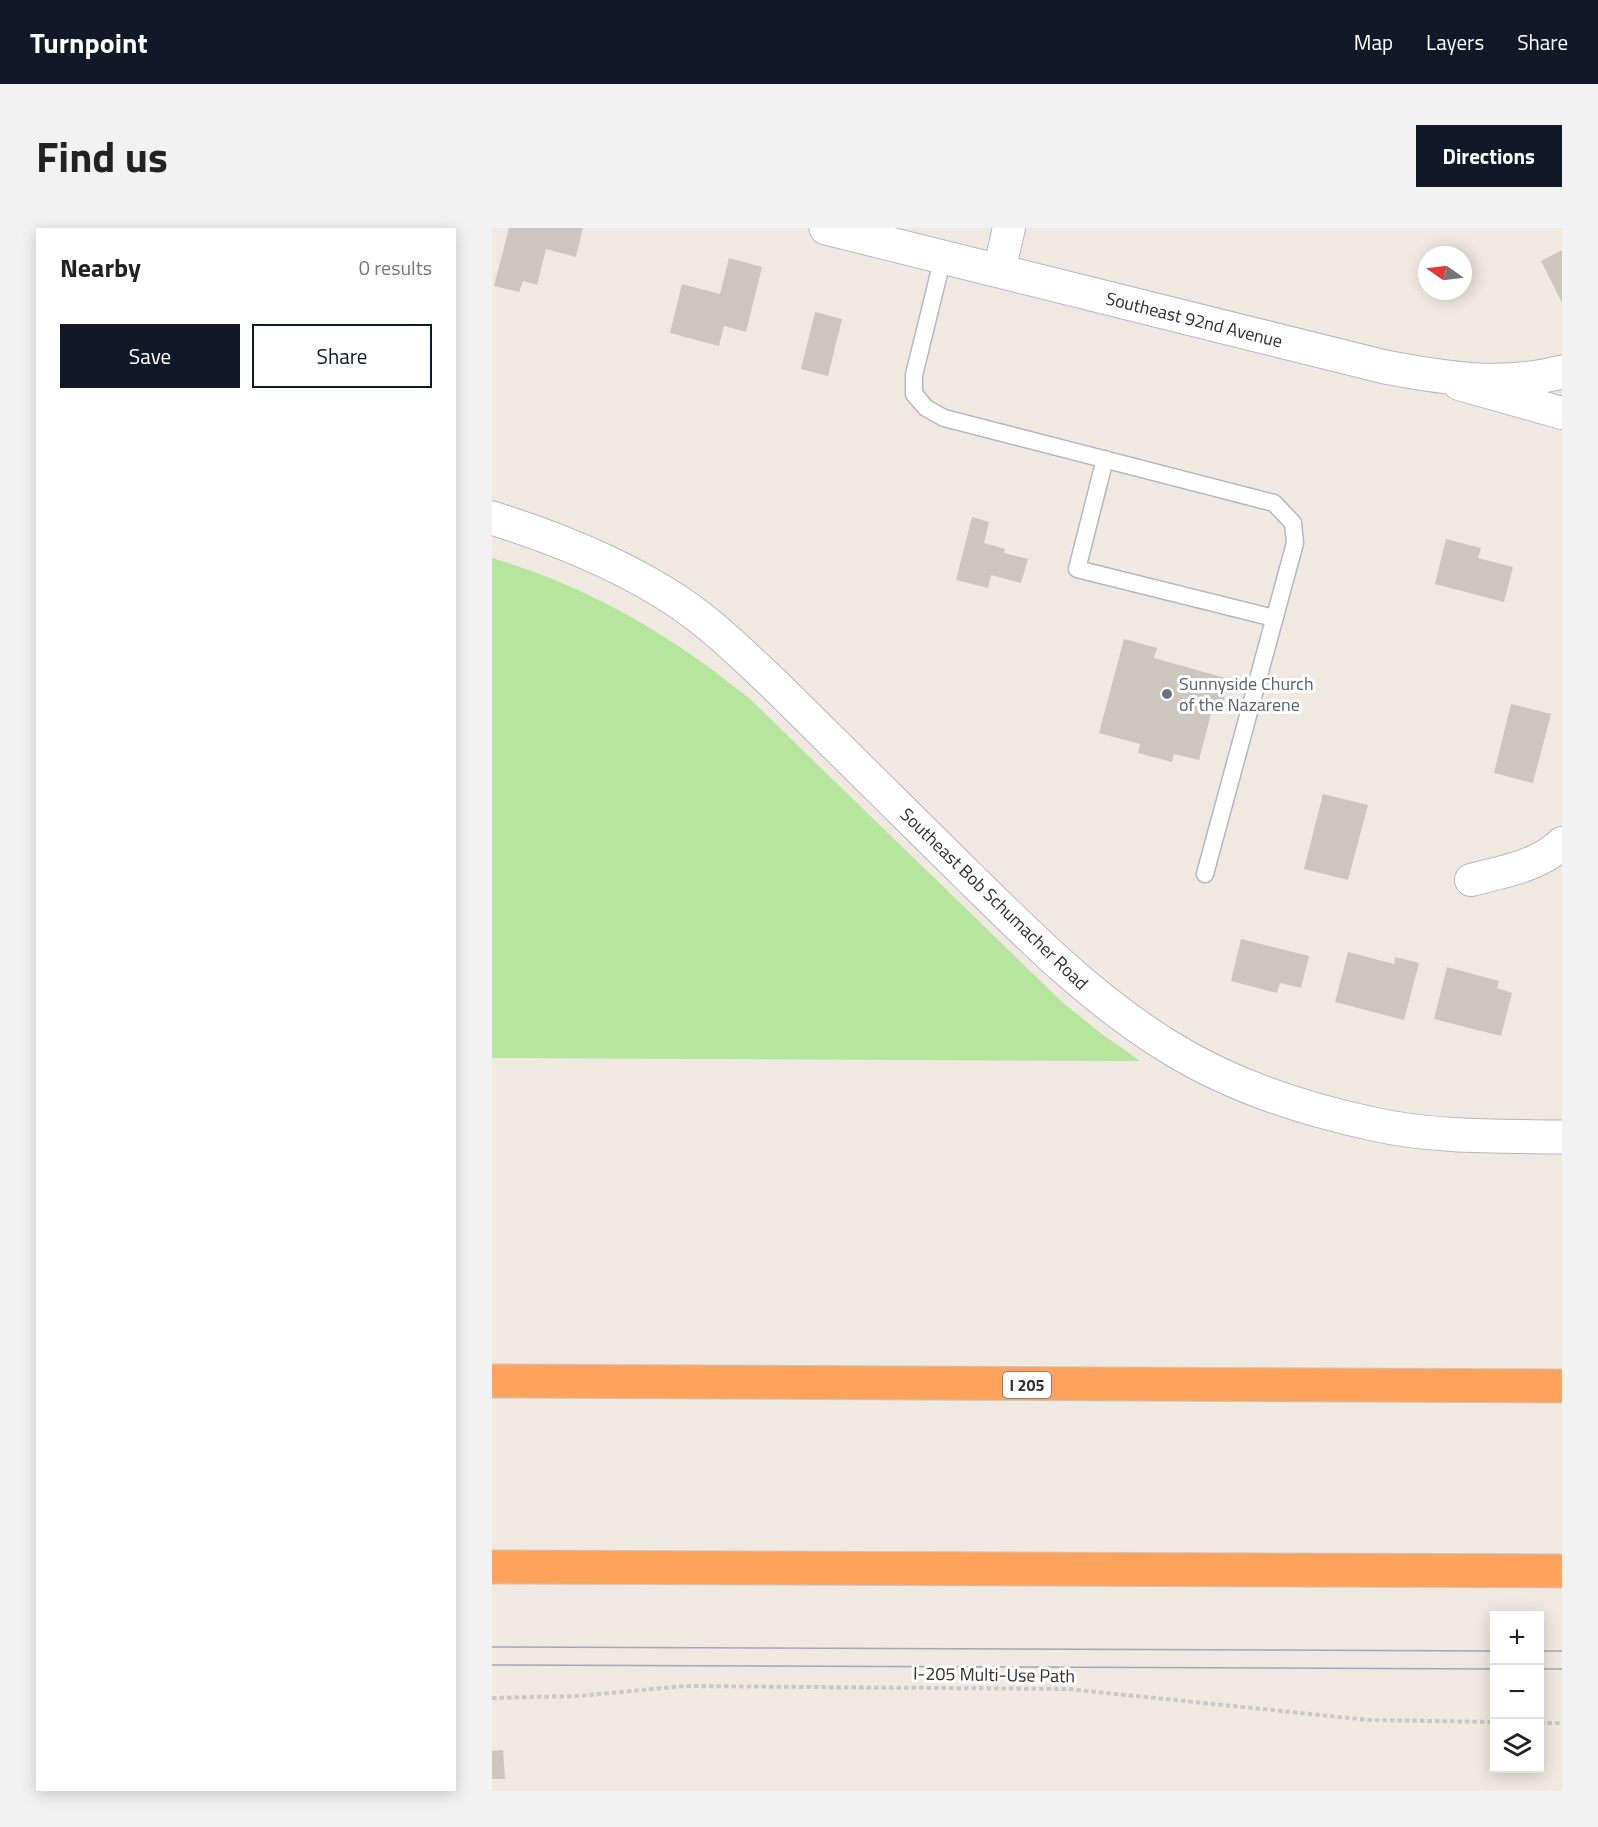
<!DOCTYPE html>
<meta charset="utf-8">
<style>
body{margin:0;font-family:"Titillium Web",sans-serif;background:#f2f2f2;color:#222}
.controls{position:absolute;right:18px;bottom:18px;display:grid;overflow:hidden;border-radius:0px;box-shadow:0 3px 15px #0003}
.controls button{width:54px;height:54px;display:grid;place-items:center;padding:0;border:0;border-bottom:2px solid #e0e0e0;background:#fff;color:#222;font:30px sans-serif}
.compass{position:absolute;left:926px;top:18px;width:54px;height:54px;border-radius:50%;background:#fff;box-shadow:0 3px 15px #0003;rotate:284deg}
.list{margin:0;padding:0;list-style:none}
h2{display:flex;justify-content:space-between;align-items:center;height:78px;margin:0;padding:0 24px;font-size:26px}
h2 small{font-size:20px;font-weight:400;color:#767676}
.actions{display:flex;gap:12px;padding:18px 24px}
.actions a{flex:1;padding:14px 0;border:2px solid #111827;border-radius:0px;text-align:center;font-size:21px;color:#111827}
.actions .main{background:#111827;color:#fff}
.icon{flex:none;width:33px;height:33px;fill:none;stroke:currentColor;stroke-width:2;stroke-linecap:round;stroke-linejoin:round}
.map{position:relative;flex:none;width:1070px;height:1563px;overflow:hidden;border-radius:0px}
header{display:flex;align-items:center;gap:36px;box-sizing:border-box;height:84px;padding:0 30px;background:#111827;color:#fff}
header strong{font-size:28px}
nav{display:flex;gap:33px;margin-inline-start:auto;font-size:21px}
.intro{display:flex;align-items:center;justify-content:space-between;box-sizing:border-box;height:144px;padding:0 36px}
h1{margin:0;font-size:42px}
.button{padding:15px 27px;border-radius:0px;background:#111827;color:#fff;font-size:21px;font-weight:700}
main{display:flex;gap:36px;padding:0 36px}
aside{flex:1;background:#fff;border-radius:0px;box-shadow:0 3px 15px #0003}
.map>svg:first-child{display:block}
</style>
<header>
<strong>Turnpoint</strong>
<nav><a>Map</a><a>Layers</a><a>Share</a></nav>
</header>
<div class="intro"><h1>Find us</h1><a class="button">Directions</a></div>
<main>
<aside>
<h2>Nearby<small>0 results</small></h2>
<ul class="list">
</ul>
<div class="actions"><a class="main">Save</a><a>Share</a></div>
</aside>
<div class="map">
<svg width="1070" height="1563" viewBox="0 0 1070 1563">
<rect width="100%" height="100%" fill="#efe9e1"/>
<path fill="#b6e59e" d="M0,330C98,359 179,407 258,471L569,773L607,804L648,833L0,830Z"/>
<g fill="#cbc7bf">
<path d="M17,0H91L84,29L54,21L45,57L31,53L27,64L2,58Z"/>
<path d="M1070,22V75L1049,33Z"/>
<path d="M237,30L270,39L254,104L232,98L227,118L178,105L190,56L228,66Z"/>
<path d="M323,84L350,91L336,148L309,141Z"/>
<path d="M480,289L497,294L492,315L513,321L512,325L536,331L529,355L499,347L496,360L464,352Z"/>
<path d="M954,311L989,320L986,330L1021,339L1012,374L943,356Z"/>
<path d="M632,411L665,420L662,430L737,451L729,484L720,482L707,532L682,526L680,534L646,525L648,516L607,505Z"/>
<path d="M1019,476L1059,486L1041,555L1002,545Z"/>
<path d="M831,566L876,577L856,652L812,641Z"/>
<path d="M749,711L817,728L809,760L788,755L785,765L739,753Z"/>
<path d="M856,724L902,736L903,729L927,735L912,792L843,774Z"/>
<path d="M955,739L1007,753L1005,760L1020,765L1009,808L942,791Z"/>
<path d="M11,1522L13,1551H0V1523Z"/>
</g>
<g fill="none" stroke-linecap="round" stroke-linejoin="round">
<defs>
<g id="service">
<path d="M451,29L422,147V166L434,180L452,190L782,275L801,295L803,315L713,646"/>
<path d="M613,231L585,341L782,390"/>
</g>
<g id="minor">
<path d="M507,43L517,0"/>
<path d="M967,156L1070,185"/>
<path d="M979,652C1010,644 1047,638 1070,615"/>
</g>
<path id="tertiary" d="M334,0L893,139C952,150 1011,160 1070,144"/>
<path id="secondary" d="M0,290C64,310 133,338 188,375C222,398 252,428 282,456C345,519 408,581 471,643C536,707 599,771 677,819C738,857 811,881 881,896C943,910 1007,908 1070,909"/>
<g id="motorway">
<path d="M0,1153L1070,1158"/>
<path d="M0,1339L1070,1343"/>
</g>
</defs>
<use href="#service" stroke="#b4b7c1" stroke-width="19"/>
<use href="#minor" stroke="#b4b7c1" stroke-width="34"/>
<use href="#tertiary" stroke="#b4b7c1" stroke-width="35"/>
<use href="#secondary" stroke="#b4b7c1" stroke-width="35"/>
<use href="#motorway" stroke="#c9c9c9" stroke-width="35"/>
<g stroke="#c9c9c9" stroke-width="4" stroke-dasharray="4.5 3" stroke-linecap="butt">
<path d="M0,1470L86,1468L193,1458L576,1461L877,1492L1002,1494"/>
<path d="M1048,1495H1070"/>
</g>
<use href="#service" stroke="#fff" stroke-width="16"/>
<use href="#minor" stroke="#fff" stroke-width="32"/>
<use href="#tertiary" stroke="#fff" stroke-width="33"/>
<use href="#secondary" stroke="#fff" stroke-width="33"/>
<use href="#motorway" stroke="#ffa35c" stroke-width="33"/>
<g stroke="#a3a6b8" stroke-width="1.5">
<path d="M0,1419L1002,1423"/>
<path d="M1048,1423H1070"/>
<path d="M0,1437L1002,1441"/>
<path d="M1048,1441H1070"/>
</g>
</g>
<circle fill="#6b7280" stroke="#fff" stroke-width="2" cx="675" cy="466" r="6"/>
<g text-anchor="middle" stroke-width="6" stroke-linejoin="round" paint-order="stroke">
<rect fill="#fff" stroke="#6d6d6d" stroke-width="1.5" x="511" y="1144" width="48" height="26" rx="4.5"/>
<g font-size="16" font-weight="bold" fill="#2e2e2e">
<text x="535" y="1163">I 205</text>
</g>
<g font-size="18" fill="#2e2e2e" stroke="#fff">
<text transform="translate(702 92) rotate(14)" y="6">Southeast 92nd Avenue</text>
<text transform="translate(502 671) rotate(44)" y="6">Southeast Bob Schumacher Road</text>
<text transform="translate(502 1447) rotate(1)" y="6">I-205 Multi-Use Path</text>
</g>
<g font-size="18" fill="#5b616d" stroke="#fff" text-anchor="start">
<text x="687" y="462">Sunnyside Church<tspan x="687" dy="21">of the Nazarene</tspan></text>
</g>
</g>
</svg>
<div class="controls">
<button>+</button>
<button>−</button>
<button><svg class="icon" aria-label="layers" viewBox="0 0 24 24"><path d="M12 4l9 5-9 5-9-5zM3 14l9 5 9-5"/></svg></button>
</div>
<svg class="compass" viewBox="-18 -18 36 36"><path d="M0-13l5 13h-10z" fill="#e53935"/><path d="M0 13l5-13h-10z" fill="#767676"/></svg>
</div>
</main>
